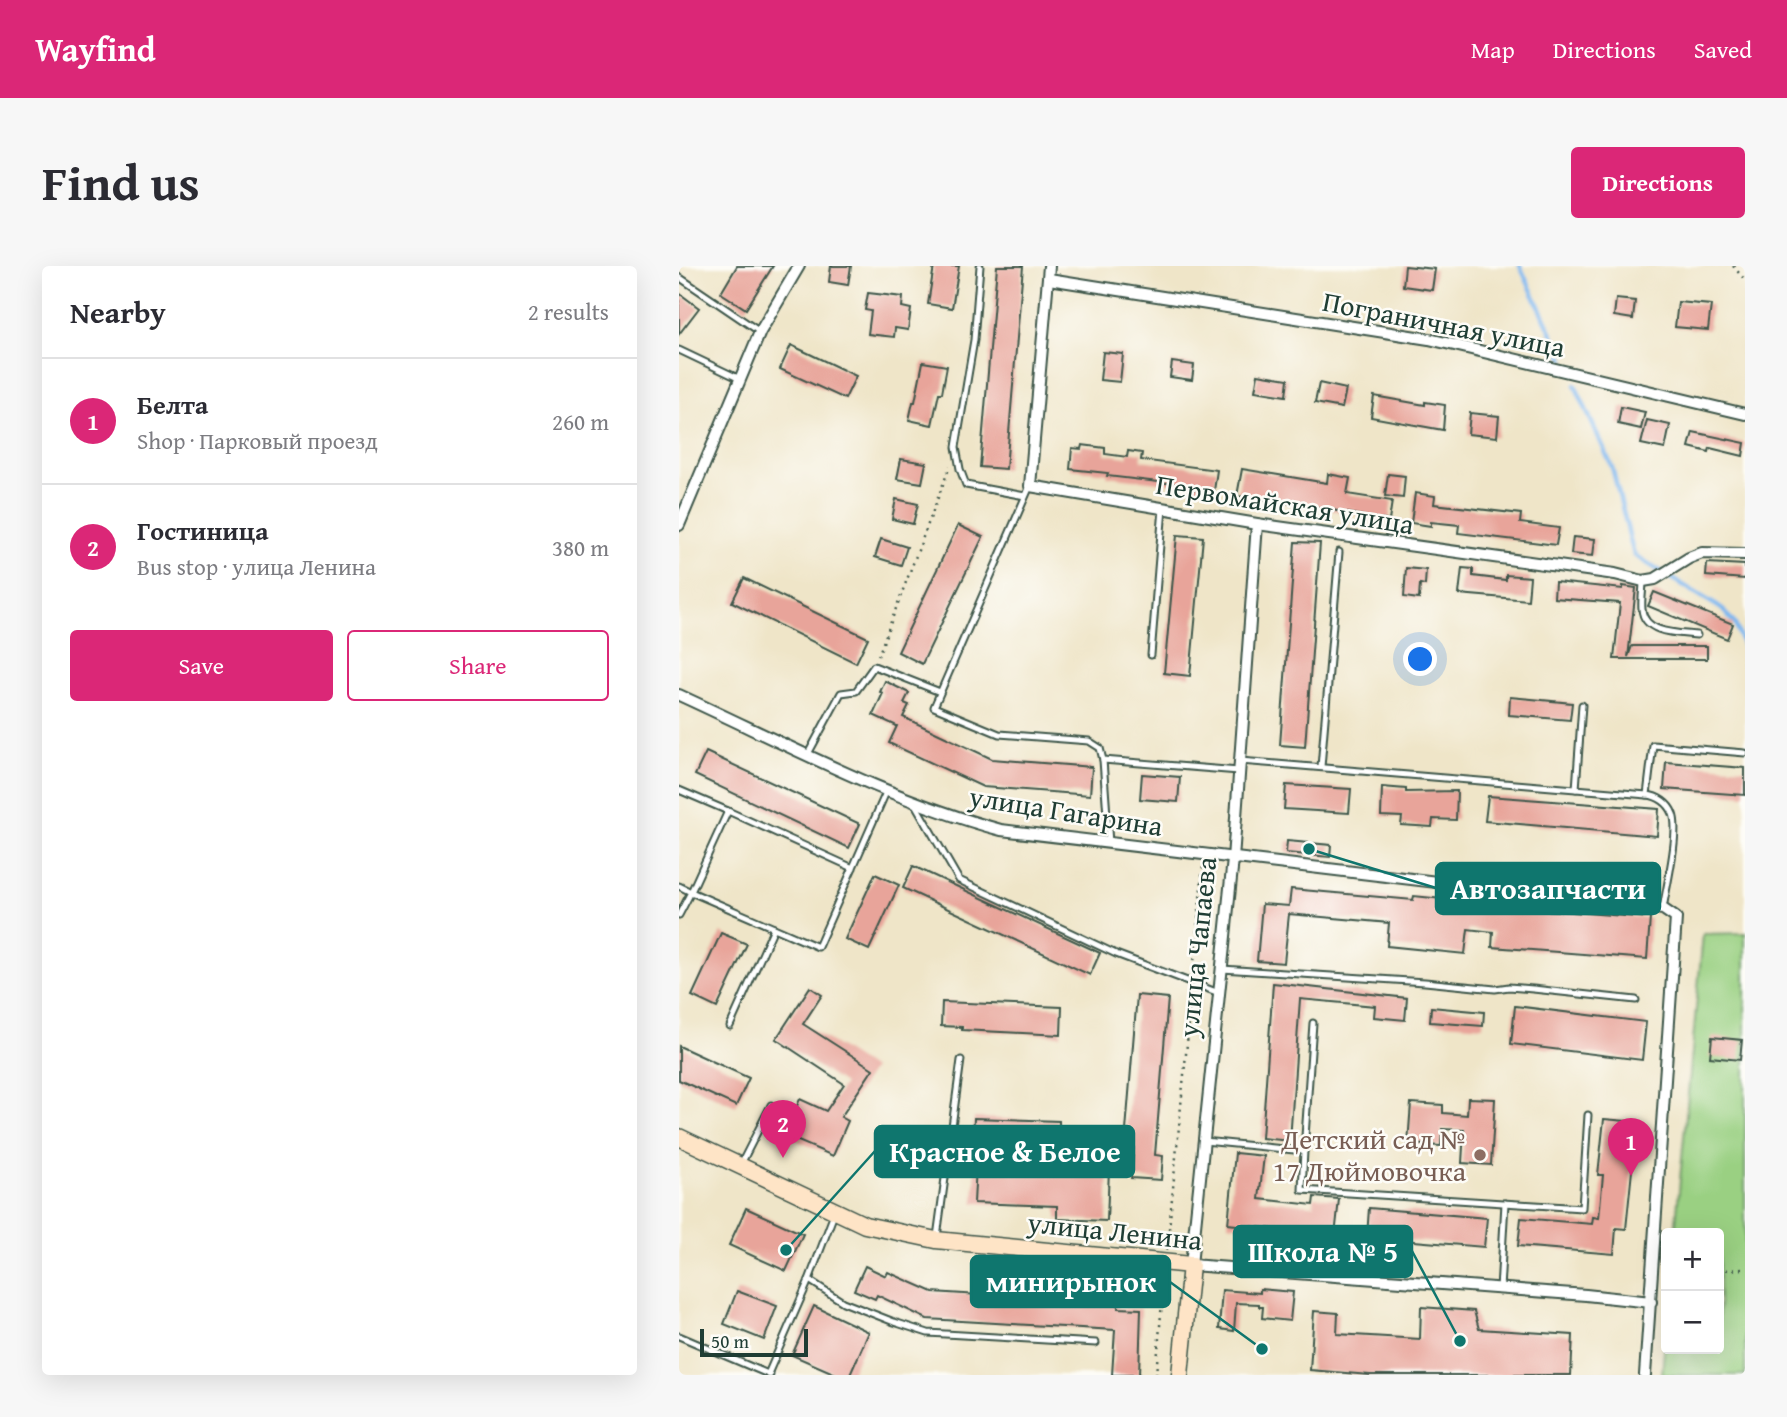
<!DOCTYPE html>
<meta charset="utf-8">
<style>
body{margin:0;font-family:"Gentium Book Plus",serif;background:#f7f7f7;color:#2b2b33}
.controls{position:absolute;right:21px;bottom:21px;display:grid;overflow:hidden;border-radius:7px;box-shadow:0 7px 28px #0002}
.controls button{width:63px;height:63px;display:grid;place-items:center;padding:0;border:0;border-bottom:2px solid #e1e1e2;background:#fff;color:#2b2b33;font:35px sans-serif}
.scale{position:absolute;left:21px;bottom:18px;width:108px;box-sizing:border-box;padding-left:7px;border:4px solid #1f3d34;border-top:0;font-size:19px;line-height:24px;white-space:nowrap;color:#1f3d34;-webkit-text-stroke:5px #fdfcf7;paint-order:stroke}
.you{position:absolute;left:742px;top:394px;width:24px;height:24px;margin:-18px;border:5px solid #fff;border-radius:50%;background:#1a73e8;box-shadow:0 0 0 10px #1a73e833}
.badge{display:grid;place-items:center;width:46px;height:46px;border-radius:50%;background:#db2777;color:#fff;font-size:23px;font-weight:700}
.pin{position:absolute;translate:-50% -58px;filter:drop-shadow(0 2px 4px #0008)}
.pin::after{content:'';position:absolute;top:37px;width:24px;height:21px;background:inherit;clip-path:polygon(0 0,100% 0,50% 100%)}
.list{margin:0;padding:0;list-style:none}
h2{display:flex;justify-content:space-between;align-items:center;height:91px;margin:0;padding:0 28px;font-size:30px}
h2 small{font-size:23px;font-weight:400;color:#7c7c81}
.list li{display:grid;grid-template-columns:46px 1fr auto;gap:21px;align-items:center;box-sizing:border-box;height:126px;padding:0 28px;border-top:2px solid #e1e1e2}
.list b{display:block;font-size:26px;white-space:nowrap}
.list p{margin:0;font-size:23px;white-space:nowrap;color:#7c7c81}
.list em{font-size:23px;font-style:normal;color:#7c7c81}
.actions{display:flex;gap:14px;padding:21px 28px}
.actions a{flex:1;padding:16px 0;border:2px solid #db2777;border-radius:7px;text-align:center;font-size:24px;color:#db2777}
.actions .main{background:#db2777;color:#fff}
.map{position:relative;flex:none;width:1066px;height:1109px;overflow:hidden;border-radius:7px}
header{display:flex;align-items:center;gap:42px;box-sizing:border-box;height:98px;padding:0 35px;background:#db2777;color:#fff}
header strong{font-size:33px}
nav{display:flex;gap:38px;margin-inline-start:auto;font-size:24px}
.intro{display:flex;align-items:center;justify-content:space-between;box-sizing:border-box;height:168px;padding:0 42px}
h1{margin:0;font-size:49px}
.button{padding:18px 32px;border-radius:7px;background:#db2777;color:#fff;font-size:24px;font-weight:700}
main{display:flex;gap:42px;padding:0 42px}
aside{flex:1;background:#fff;border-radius:7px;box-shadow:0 7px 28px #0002}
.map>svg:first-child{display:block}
</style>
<header>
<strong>Wayfind</strong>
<nav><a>Map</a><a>Directions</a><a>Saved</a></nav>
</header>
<div class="intro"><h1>Find us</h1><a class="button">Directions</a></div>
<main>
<aside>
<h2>Nearby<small>2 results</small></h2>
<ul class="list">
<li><span class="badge">1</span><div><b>Белта</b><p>Shop · Парковый проезд</p></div><em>260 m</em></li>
<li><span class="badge">2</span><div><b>Гостиница</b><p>Bus stop · улица Ленина</p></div><em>380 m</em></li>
</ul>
<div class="actions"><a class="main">Save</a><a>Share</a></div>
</aside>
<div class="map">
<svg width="1066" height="1109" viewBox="0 0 1066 1109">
<rect width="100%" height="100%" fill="#fdfcf7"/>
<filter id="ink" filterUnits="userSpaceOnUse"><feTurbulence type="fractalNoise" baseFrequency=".0143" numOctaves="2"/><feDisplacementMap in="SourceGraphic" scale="14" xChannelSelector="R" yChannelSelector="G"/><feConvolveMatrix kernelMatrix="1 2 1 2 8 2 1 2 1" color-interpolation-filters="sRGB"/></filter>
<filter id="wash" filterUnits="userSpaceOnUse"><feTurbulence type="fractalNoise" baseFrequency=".00686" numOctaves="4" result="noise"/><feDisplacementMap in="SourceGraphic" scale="28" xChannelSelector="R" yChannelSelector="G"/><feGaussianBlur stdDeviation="1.57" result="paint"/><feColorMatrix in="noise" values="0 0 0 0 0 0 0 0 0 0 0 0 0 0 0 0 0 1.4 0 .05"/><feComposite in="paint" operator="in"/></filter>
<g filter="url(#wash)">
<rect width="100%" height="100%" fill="#efe5c8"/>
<path fill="#9ad082" stroke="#5c865b" stroke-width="2" d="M1066,667V1109H983L987,1061V1083H1040V967H996L1024,668Z"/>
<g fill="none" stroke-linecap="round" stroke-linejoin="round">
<g stroke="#7eb7ef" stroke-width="4.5">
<path d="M841,0L885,93"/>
<path d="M896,119L933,201L955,289L1043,343L1056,358L1066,385"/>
</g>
</g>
<g id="blocks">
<g fill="#e8a49a">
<path d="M58,0H94L67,43L42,27Z"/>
<path d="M152,0H172L169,19L150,16Z"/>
<path d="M255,0H280L273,42L249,38Z"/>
<path d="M318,0H344L327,203L301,201Z"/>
<path d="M726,0L756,3L753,24L724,20Z"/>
<path d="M0,27L20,42L0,68Z"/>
<path d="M189,27L224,31L223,41L232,43L229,64L216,62L215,71L189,68L192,45L186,44Z"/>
<path d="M937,33L956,35L954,53L935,50Z"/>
<path d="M999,36L1032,39L1029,64L996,61Z"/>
<path d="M112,79L177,110L166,133L101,103Z"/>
<path d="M424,86L444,88L441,116L421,114Z"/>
<path d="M244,96L268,100L263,127H260L253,159L230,154L234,136H236Z"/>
<path d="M493,96L515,99L513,114L491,111Z"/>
<path d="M579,108L609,113L607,130L576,125Z"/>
<path d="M640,117L667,123L663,142L636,137Z"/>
<path d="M695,130L746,139V136L766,139L764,164L692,151Z"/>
<path d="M942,141L966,146L962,163L939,158Z"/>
<path d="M791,147L820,150L818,171L789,168Z"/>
<path d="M968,154L991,159L986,183L962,178Z"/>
<path d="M1014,166L1066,177L1064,190L1031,182L1030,186L1010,181Z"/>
<path d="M403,179L426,182V188L448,191L449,185L463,187L462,194L538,204L535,225L513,223V220L428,210L429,207L391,203L393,182L402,183Z"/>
<path d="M222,193L247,197L243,217L218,213Z"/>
<path d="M563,203L648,217L649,208L671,212L668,228L713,235L710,255L643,242L558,230Z"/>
<path d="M709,208L726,210L724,232L706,230Z"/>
<path d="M736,227L756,230L755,238L842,248L841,257L880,262L877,279L779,267L780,259L752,256V260L732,257Z"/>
<path d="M217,233L239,238L234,258L213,253Z"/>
<path d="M279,259L304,271L243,398L219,386Z"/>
<path d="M498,269L524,271L511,410L485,407Z"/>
<path d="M894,271L916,273L914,290L892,288Z"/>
<path d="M202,273L228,281L222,299L196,291Z"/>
<path d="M616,276L641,277L626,481L601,479Z"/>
<path d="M1028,297L1066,299V313L1027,310Z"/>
<path d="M727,302L747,304L746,319L741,318L740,333L725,331Z"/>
<path d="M783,302L794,303V310L827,314V309L851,311L849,334L780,328Z"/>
<path d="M65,312L189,372L177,397L53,336Z"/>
<path d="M876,316L944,323V320L957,322L949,391L953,380H1028V393H935L941,337L875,332Z"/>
<path d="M975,326L1054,358L1048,373L969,340Z"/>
<path d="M206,415L230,427L225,437L230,439L224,451L313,493L413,501L411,529L304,521L210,477L218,460L194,449L204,427L201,426Z"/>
<path d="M831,431L893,437L891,454L830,449Z"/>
<path d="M27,486L181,558L170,582L16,509Z"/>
<path d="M987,496L1066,502V529L985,523Z"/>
<path d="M463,508L501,511L499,536L461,533Z"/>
<path d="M607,519L672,523L670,547L605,543Z"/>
<path d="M703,521L727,523V526L778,525L777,554L754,553L753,561L722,559L723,551L702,550Z"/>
<path d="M809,530L980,543L978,570L806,555Z"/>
<path d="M608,575L652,579L651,591L607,587Z"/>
<path d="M234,600L421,687L411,709L224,622Z"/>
<path d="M196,608L220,619L190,684L166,673Z"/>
<path d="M612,623L734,634L735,630L792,636L791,641L816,644V640L971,652L968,693L813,681L814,666L789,663L786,688L708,680L710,657L610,648L605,697L578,695L583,638L610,640Z"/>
<path d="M42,667L68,678L38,742L13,730Z"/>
<path d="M594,717L728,732L726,754L695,751L696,740L621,733L611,875L583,872Z"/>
<path d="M131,721L143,729L124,758L194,803L162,851L169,855L154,890L105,869L121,833L147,845L165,818L97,773Z"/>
<path d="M458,729L489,732L476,889L484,890L482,914L452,912L455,877H446Z"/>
<path d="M263,736L383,741L382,769L283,764V761L262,760Z"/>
<path d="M836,740L967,756L963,794L832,778Z"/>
<path d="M752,741L805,746L804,760L751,756Z"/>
<path d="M1033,771L1063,774L1061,794L1031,791Z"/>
<path d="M0,780L70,812L57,840L0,814Z"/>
<path d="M789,832L816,833L812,899L783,897L785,864L763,863L762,880L729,878L732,837L764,839V847L788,849Z"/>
<path d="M295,852L380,855V865H390L388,900L430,902L428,955L378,953V940L295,937L297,899H293Z"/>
<path d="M925,853L958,856L947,963L937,962L935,988L839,980L842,952L913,958L914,951L920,952L924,909H919Z"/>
<path d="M556,887L585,890L580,933L634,939L635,931L660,933L656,970L549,958Z"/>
<path d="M67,942L124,968L107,1005L50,979Z"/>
<path d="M690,942L808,952L805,981L688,971Z"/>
<path d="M186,1000L207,1010L209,1006L254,1026L439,1038V1042L462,1043L460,1109H433L436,1064L248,1053L198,1029L196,1033L175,1024Z"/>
<path d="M581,1023L614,1026L611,1055L583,1052L584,1041H580V1038L557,1037L555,1065L540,1063L543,1024L581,1027Z"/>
<path d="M58,1025L98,1040L85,1074L45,1058Z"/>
<path d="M135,1040L190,1066L171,1109H159L113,1089Z"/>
<path d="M742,1041L795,1045L800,1063L894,1069L892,1109H691L631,1104L635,1045L659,1047L658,1068L741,1073Z"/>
</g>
</g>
</g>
<g filter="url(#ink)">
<use href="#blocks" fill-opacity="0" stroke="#3e564a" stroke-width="2"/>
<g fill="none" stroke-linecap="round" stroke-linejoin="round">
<defs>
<g id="service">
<path d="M301,0L295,74L277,181L281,203L287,219L346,230"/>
<path d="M0,11L81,66"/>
<path d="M0,84L61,113"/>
<path d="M351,220L255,441L320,468L410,475L421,482L424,494L430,577"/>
<path d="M964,315C964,324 962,334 963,343C965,368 999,367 1018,369"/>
<path d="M472,389L484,242"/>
<path d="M129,488L162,427L177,425L195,400L261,426"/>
<path d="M424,494L560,505"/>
<path d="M561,495L968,529"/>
<path d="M642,501L660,286"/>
<path d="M897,523L903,439"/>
<path d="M0,524L49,545"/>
<path d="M236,538L280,614L437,688L540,727"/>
<path d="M174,602L49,545L12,626L139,681L208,524"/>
<path d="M0,620L12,626L0,649"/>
<path d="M984,643C987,623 1001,565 994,548C990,537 979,530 968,529L974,479L1066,487"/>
<path d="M543,703L746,716L816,723L830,721L854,723L957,734"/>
<path d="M51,760L95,662"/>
<path d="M525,875L625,885L634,757"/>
<path d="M625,885L623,924L903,942L909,849"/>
<path d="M62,898L92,839"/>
<path d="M258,971L282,794"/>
<path d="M130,1014L164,1036L215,1056L249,1067L417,1077"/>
<path d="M821,1023L826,937"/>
<path d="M0,1070L89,1108"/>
<path d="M91,1109L89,1108L130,1014L155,948"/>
</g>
<g id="minor">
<path d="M370,0L351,220L578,258L936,308L964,315L976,313L1010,292L1023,287L1066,288"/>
<path d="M370,13L750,73L1066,148"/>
<path d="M578,258L554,593L512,999L907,1029L972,1036"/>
<path d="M0,259L81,66L120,0"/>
<path d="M0,429C105,477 210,534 322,564L984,643L997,652L966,1109"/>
</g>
<path id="secondary" d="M0,871L186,959L257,974L512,999L501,1109"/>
</defs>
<use href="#service" stroke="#3e564a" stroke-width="9"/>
<use href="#minor" stroke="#3e564a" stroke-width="14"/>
<use href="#secondary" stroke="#3e564a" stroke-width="19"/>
<g stroke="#3e564a" stroke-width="2.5" stroke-dasharray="2 5" stroke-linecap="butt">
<path d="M1054,0L1066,14"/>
<path d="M199,390L271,200"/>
<path d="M514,708L524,600"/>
<path d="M488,984L513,726"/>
<path d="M1040,1004L1066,1003"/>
<path d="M477,1109L485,1011"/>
</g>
<use href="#service" stroke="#fff" stroke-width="5"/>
<use href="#minor" stroke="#fff" stroke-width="10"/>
<use href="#secondary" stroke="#fee4c6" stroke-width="16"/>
</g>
</g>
<circle fill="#8d6e63" stroke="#fdfcf7" stroke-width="2.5" cx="801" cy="889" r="7"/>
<g text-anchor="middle" stroke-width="5" stroke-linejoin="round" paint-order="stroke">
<g font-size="28" fill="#1f3d34" stroke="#fdfcf7">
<text transform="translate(765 58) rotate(11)" y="10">Пограничная улица</text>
<text transform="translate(606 238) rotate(9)" y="10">Первомайская улица</text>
<text transform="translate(387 545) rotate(9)" y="10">улица Гагарина</text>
<text transform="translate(518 681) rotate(-84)" y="10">улица Чапаева</text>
<text transform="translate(436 965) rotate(6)" y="10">улица Ленина</text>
</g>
<g font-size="28" fill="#785e54" stroke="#fdfcf7" text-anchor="end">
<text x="787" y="883">Детский сад №<tspan x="787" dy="32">17 Дюймовочка</tspan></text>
</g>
</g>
<path fill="none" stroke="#0f766e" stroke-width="2.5" d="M630 583L757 622M107 984L196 885M781 1075L733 985M583 1083L491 1016"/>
<g fill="#0f766e" stroke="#fdfcf7" stroke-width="2.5">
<circle cx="630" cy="583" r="7"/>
<circle cx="107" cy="984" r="7"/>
<circle cx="781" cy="1075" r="7"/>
<circle cx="583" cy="1083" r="7"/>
</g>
<g fill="#0f766e" stroke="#0f766e" stroke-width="2.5">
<rect x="757" y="597" width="224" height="51" rx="7"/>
<rect x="196" y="860" width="259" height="51" rx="7"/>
<rect x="555" y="960" width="178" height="51" rx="7"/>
<rect x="292" y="990" width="199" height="51" rx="7"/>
</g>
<g font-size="30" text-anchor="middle" font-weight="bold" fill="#fff">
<text x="869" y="633">Автозапчасти</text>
<text x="326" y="896">Красное &amp; Белое</text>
<text x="644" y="996">Школа № 5</text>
<text x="392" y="1026">минирынок</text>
</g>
</svg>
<div class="controls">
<button>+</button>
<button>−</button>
</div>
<div class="scale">50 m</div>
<div class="you"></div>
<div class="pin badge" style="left:952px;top:910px">1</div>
<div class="pin badge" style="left:104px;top:892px">2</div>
</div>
</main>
